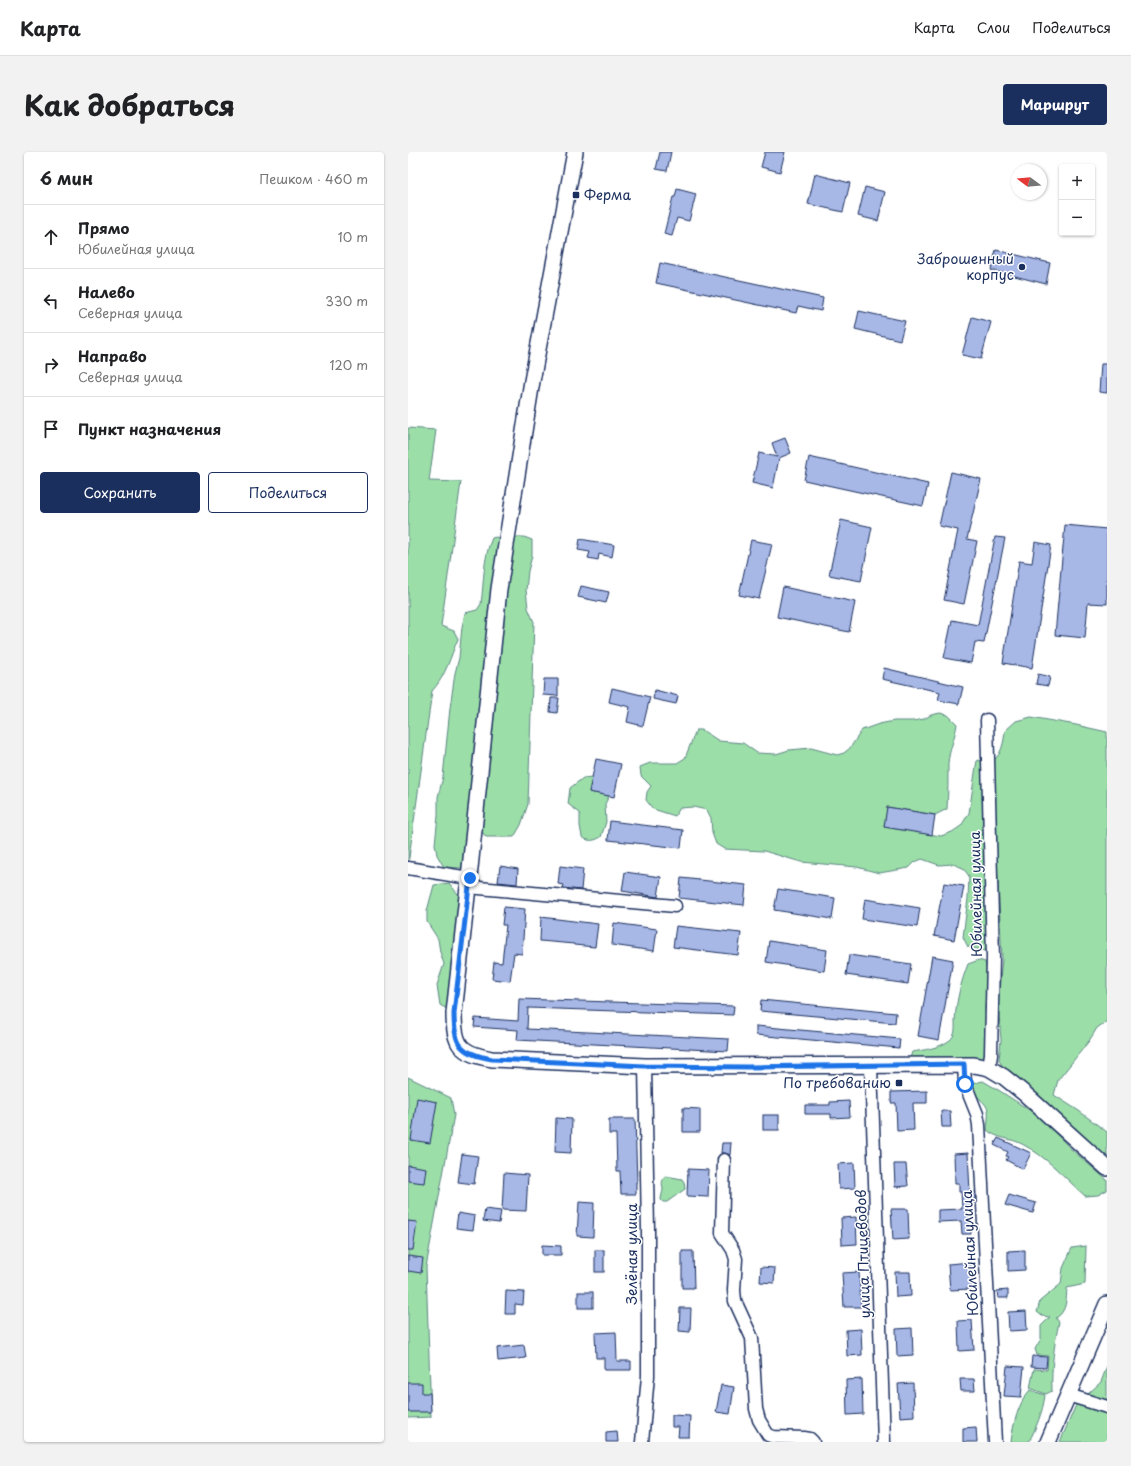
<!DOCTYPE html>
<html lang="ru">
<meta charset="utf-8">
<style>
body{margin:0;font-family:"Playpen Sans",sans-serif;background:#f2f2f2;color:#202124}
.controls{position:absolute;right:12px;top:12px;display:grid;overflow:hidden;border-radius:4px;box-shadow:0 1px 3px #0004}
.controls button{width:36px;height:36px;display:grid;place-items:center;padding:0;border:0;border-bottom:1px solid #e0e0e0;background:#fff;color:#202124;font:20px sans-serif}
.compass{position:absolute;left:603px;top:12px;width:36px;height:36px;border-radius:50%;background:#fff;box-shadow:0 1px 3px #0004;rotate:286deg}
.stop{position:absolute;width:12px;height:12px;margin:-9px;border:3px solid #1a73e8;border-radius:50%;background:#fff}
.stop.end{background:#1a73e8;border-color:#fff;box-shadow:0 1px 4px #0008}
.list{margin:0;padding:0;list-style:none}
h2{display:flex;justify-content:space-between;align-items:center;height:52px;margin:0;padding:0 16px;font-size:17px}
h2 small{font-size:13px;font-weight:400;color:#757577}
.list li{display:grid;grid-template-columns:26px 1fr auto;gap:12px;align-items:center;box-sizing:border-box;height:64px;padding:0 16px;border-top:1px solid #e0e0e0}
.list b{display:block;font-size:15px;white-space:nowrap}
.list p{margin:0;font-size:13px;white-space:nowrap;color:#757577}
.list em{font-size:13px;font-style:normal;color:#757577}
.actions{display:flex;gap:8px;padding:12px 16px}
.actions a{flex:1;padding:9px 0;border:1px solid #1b2f5e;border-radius:4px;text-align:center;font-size:14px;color:#1b2f5e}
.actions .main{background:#1b2f5e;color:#fff}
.icon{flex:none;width:22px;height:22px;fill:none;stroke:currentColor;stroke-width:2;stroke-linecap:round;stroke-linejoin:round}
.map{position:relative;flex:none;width:699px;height:1290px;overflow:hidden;border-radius:4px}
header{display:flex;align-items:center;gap:24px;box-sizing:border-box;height:56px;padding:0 20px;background:#fff;border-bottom:1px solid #e0e0e0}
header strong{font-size:19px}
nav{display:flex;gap:22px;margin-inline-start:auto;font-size:14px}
.intro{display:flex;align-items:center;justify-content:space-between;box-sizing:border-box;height:96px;padding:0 24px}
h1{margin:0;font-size:28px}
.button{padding:10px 18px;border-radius:4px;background:#1b2f5e;color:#fff;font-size:14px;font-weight:700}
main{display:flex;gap:24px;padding:0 24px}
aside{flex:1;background:#fff;border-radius:4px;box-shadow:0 1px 3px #0004}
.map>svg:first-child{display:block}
</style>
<header>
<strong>Карта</strong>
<nav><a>Карта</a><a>Слои</a><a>Поделиться</a></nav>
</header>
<div class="intro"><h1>Как добраться</h1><a class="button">Маршрут</a></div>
<main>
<aside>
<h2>6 мин<small>Пешком · 460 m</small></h2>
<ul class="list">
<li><svg class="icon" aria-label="ahead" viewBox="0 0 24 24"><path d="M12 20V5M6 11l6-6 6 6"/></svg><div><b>Прямо</b><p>Юбилейная улица</p></div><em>10 m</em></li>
<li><svg class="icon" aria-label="left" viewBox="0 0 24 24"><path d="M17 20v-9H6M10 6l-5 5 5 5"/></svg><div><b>Налево</b><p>Северная улица</p></div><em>330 m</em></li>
<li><svg class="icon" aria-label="right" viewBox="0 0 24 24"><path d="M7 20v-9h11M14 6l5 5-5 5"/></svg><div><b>Направо</b><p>Северная улица</p></div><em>120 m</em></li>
<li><svg class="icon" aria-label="arrive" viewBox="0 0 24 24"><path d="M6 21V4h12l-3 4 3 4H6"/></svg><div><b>Пункт назначения</b></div></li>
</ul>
<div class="actions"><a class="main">Сохранить</a><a>Поделиться</a></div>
</aside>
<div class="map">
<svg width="699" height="1290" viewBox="0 0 699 1290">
<rect width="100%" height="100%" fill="#fff"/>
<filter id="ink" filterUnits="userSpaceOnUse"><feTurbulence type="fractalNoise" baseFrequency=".025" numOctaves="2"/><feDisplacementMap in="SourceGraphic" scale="8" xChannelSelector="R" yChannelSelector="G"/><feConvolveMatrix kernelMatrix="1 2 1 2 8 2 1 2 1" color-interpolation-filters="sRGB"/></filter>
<g filter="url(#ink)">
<g fill="#9cdea8" stroke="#5c8683">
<path d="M0,276L28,278L21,329L53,330L33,474L46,479L50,487C42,505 38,524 24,539L0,713Z"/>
<path d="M88,385L92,387L60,710L54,716L36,715L29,703L27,692L30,664V645L35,625L42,556L47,521L51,506L54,475L57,461L69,458L73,452C76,430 75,406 84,386Z"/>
<path d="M109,385H116L124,388V404L120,419L118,438L120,456L126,470L120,652L113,673L106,685H78L72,677L98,435L103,394Z"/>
<path d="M532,561L540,563L549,572C547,586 541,598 540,612C540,627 540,642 539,657L527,663L480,655L476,675L533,684L544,680L553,674L561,661L568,614L569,609L571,608L574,610L580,796L578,799L560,795L555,785L560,746L561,724L555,716L545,712L531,713L514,707L507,710L501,716L471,721L449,715L393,710L356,699L316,697L308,692L304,681L303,666L299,658L285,655L272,656L267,664L245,657L238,648L239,640L243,634L233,624L232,615L242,611H269L277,606L288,578H294L311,589L335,591L349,601L368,602L381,598L403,596L429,603L436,601L442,596L454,578L471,572L486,569H505L516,567L523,563Z"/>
<path d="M623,565L668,573L699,580V869L689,876L681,889L650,928L646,943L671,959L699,980V1007L597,919L591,908L593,888L590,850L594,807L584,615L585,609C594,602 596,589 597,579L608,569Z"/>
<path d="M184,625L181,640L201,644L197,652L198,670L193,685C186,689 181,690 174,685L172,674V661L160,652L162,636L175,626Z"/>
<path d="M41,731L53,746L39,857L32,853L29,833L36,812L32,800L30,787L19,770V759L26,733Z"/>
<path d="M571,808L577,810L580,826L577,856L580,886L579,902L568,909L502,906L504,900C516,898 532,896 542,888C548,883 547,876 547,869C548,849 553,830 560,812Z"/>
<path d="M0,925L43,946L46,963L18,1115L23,1265L0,1266Z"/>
<path d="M575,929L592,939L632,965L663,997L699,1028V1038L690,1043L677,1044C657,1026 638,1004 614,992C603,986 589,987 579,978C579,972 581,964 580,958C577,947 561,944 566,931Z"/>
<path d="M258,1024L274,1027L276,1030L277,1037L259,1050H255L253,1048C253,1044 255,1040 255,1037C254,1031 253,1029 258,1024Z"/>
<path d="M678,1094L677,1132L659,1136C658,1148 659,1159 648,1166L651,1170C646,1194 643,1215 644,1239L638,1242L622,1236L626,1217L639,1218L640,1204L629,1203L627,1197L633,1187V1174L642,1165L634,1164L629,1160L632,1149L653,1132L655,1116L664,1096Z"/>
<path d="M699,1214V1290H652L668,1253L693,1230Z"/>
<path d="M622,1238L637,1243C635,1260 628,1275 621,1290H603C605,1273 610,1251 622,1238Z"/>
</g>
<g fill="#a7b7e6" stroke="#1b2f5e">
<path d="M252,0H263L259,19L248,17Z"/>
<path d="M357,0H377L372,20L353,15Z"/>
<path d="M407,22L442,31L435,60L400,52Z"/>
<path d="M457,35L477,40L470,69L450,64Z"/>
<path d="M269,37L288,42L281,69L269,66L264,84L256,82L265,45H267Z"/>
<path d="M588,98L642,111L638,132L583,118Z"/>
<path d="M252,111L415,146L413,159L390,154L388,161L248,131Z"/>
<path d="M451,159L497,169L492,188L447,177Z"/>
<path d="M564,165L583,170L573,207L554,203Z"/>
<path d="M693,212H699V241L691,240Z"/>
<path d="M377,286L383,301L371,306L365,336L344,331L351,301L369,305L364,291Z"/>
<path d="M401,305L520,332L515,354L396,328Z"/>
<path d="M543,320L573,327L559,387L569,389L556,452L536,448L550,378L531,374Z"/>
<path d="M433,368L464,375L453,429L421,423Z"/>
<path d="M657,373L699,377V452L680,451L677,486L647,483Z"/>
<path d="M587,385L597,386L576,491L567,490L563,511L536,506L544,468L570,473Z"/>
<path d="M172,387L206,393L204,405L191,402L190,408L180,406L182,400L170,398Z"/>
<path d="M343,388L364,392L351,447L331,443Z"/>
<path d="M627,390L643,393L624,516L595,511L611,409L624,411Z"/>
<path d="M173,434L201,440L198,451L170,445Z"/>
<path d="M375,435L447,450L441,480L369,465Z"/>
<path d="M476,516L555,535L551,552L530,548L532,540L474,527Z"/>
<path d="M630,522L642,525L640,534L628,532Z"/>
<path d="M136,527H150V544L135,543Z"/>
<path d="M204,536L242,545L235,574L219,570L222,555L201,550Z"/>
<path d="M247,538L270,544L268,552L245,547Z"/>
<path d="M143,546H151L149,561L142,560Z"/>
<path d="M188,607L213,612L206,645L181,640Z"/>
<path d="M479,655L527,663L524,683L476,675Z"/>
<path d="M202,669L275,678L273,696L200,688Z"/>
<path d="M92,714L110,717L109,732L90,730Z"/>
<path d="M152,714L175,717L173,738L155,736L156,733L150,732Z"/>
<path d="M217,720L253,725L250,745L214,739Z"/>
<path d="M273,726L338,733L336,753L271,746Z"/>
<path d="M536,731L556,734L546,788L526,784Z"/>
<path d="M370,737L427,746L424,767L366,758Z"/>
<path d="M457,747L512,756L509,775L454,767Z"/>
<path d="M96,755L117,757L114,802L106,801L102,829L84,827L86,810L94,811L98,773H94Z"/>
<path d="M133,765L190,772L187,795L166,793V792L132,789Z"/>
<path d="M206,771L249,777L246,799L204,793Z"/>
<path d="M268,774L333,781L330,803L265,795Z"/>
<path d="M361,789L419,798L416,819L358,810Z"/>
<path d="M441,803L503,812L500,832L438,823Z"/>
<path d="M524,804L545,808L531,888L510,884Z"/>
<path d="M111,847L326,854L325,863L120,856L119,877L321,887L320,899L109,888L110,878L66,875L67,866L110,869Z"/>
<path d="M353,848L488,861L487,871L352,859Z"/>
<path d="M348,874L492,887L491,896L348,883Z"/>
<path d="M519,939V951H505L506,978L489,979L488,951H483V940Z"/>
<path d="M9,946L29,950L22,991L3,988Z"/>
<path d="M441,949L442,965L423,966V962H397V953H422V950Z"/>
<path d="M275,956L292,957V980H275Z"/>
<path d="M533,959H542L543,975H534Z"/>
<rect x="355" y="963" width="16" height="15"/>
<path d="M148,966L164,967L163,1001L147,1000Z"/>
<path d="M201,967H227L229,1030H228V1042H213L212,1019H209L208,982H201Z"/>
<path d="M590,986L623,1001L615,1017L598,1008L600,1005L598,1004L600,1000L586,993Z"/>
<path d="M314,991H323L322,1003L317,1001H313Z"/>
<path d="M560,1001L562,1040H567V1051H562L563,1082H554L553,1069L530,1070V1058L554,1057L553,1040H551V1031H547L546,1002Z"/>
<path d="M54,1002L70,1004L66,1032L50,1030Z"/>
<path d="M446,1011L447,1036L431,1037L430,1012Z"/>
<path d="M486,1012H498L500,1034L487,1035Z"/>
<path d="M0,1013L18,1016L16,1031L0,1029Z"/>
<path d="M280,1017L301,1018L300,1045L279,1044Z"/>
<path d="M96,1021L120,1023L118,1059L94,1058Z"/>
<path d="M601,1043L628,1051L625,1061L597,1053Z"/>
<path d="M171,1050L186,1051L185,1085L169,1084Z"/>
<path d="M77,1057L93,1059L91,1071L75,1069Z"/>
<path d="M483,1057H500L501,1087L485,1088Z"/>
<path d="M50,1061L67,1064L65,1078L48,1076Z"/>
<path d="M448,1065L449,1092L434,1093L433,1066Z"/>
<path d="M0,1069L9,1070L5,1098H0Z"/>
<path d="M134,1093L153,1094V1103H134Z"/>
<rect x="187" y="1098" width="9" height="22"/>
<path d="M617,1098V1118L600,1119V1099Z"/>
<path d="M274,1099H285L286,1136H274Z"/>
<path d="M0,1104L15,1106L13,1121L0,1119Z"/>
<path d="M563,1110L564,1137L542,1138L540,1112Z"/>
<path d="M353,1115L367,1116L366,1131L352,1130Z"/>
<path d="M451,1120L453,1155H436L434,1121Z"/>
<path d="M487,1120H502L503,1144L488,1145Z"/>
<path d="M600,1138V1146H590L589,1139Z"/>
<path d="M98,1139L116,1140L115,1153L107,1152V1162H97Z"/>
<rect x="170" y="1140" width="15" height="16"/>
<path d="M272,1156H283L282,1180L271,1179Z"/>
<path d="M618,1159L619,1178L601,1179L600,1160Z"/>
<path d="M564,1168L566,1198L551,1199L550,1169Z"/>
<path d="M504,1176L505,1203L489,1204L488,1177Z"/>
<path d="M453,1177L454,1203L439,1204L438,1178Z"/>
<path d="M208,1180L209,1209H223V1218H196V1206H188L187,1181Z"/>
<path d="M116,1193L118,1206L90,1209L89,1196Z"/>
<path d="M624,1204L639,1205L638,1216L623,1215Z"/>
<path d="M599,1214L616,1215L613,1245L596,1244Z"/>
<path d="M454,1227L455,1262L439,1263L438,1228Z"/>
<path d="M552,1227H566L567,1239H553Z"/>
<path d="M0,1231H14V1241H22L23,1260H0Z"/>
<path d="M505,1231L506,1264L492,1265L490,1232Z"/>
<path d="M313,1233L326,1235L322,1262L308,1260Z"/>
<path d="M264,1263L282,1264L281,1285H270L271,1275H264Z"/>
<path d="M568,1275L569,1290H555V1276Z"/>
<path d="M209,1279L210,1290H198V1280Z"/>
</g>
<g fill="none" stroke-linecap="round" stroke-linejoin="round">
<defs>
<g id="minor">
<path d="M579,568L585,805L583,903L581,916"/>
<path d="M0,716L61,726"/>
<path d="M60,735L267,754"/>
<path d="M556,912L557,932L569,962L571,973L587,1290"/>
<path d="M463,914L476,1290"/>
<path d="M316,1008L314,1081L325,1098L328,1107L326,1138L327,1149L344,1186L348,1257L351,1268L360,1283L366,1285L396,1286L402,1287L405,1290"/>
<path d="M660,1243L699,1255"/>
<path d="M234,1290L240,1224V1078L237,914"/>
</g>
<g id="tertiary">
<path d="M167,0L124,229L91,437L61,726L46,861C46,894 52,901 84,907L237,914L566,913L581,916L596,925L617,942L699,1016"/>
<path d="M640,1290L699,1152"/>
</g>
</defs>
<use href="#minor" stroke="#1b2f5e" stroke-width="15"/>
<use href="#tertiary" stroke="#1b2f5e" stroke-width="18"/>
<use href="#minor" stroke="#fff" stroke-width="12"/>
<use href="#tertiary" stroke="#fff" stroke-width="15"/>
</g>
</g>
<g fill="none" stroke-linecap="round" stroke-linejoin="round" filter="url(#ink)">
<path stroke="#1a73e8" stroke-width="5" d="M62,726L46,861C46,894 52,901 84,907L237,914L340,915L556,912L557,932"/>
</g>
<g fill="#1b2f5e" stroke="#fff" stroke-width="1.5">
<rect x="164" y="39" width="8" height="8" rx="2"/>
<circle cx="614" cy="115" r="4"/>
<rect x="487" y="927" width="8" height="8" rx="2"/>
</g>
<g text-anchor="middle" stroke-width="3" stroke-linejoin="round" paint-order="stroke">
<g font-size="14" fill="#1b2f5e" stroke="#fff" text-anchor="end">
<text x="176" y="48" text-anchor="start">Ферма</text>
<text x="606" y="112">Заброшенный<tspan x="606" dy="16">корпус</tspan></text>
<text x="483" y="936">По требованию</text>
</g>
<g font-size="14" fill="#1b2f5e" stroke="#fff">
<text transform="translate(568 742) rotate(-91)" y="5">Юбилейная улица</text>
<text transform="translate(562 1101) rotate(-93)" y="5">Юбилейная улица</text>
<text transform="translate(224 1102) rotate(-90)" y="5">Зелёная улица</text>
<text transform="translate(455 1102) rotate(-92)" y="5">улица Птицеводов</text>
</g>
</g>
</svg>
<div class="controls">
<button>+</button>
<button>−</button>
</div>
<svg class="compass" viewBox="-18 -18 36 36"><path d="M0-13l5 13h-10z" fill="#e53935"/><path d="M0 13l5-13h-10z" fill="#757577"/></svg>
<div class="stop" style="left:557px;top:932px"></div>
<div class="stop end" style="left:62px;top:726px"></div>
</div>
</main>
